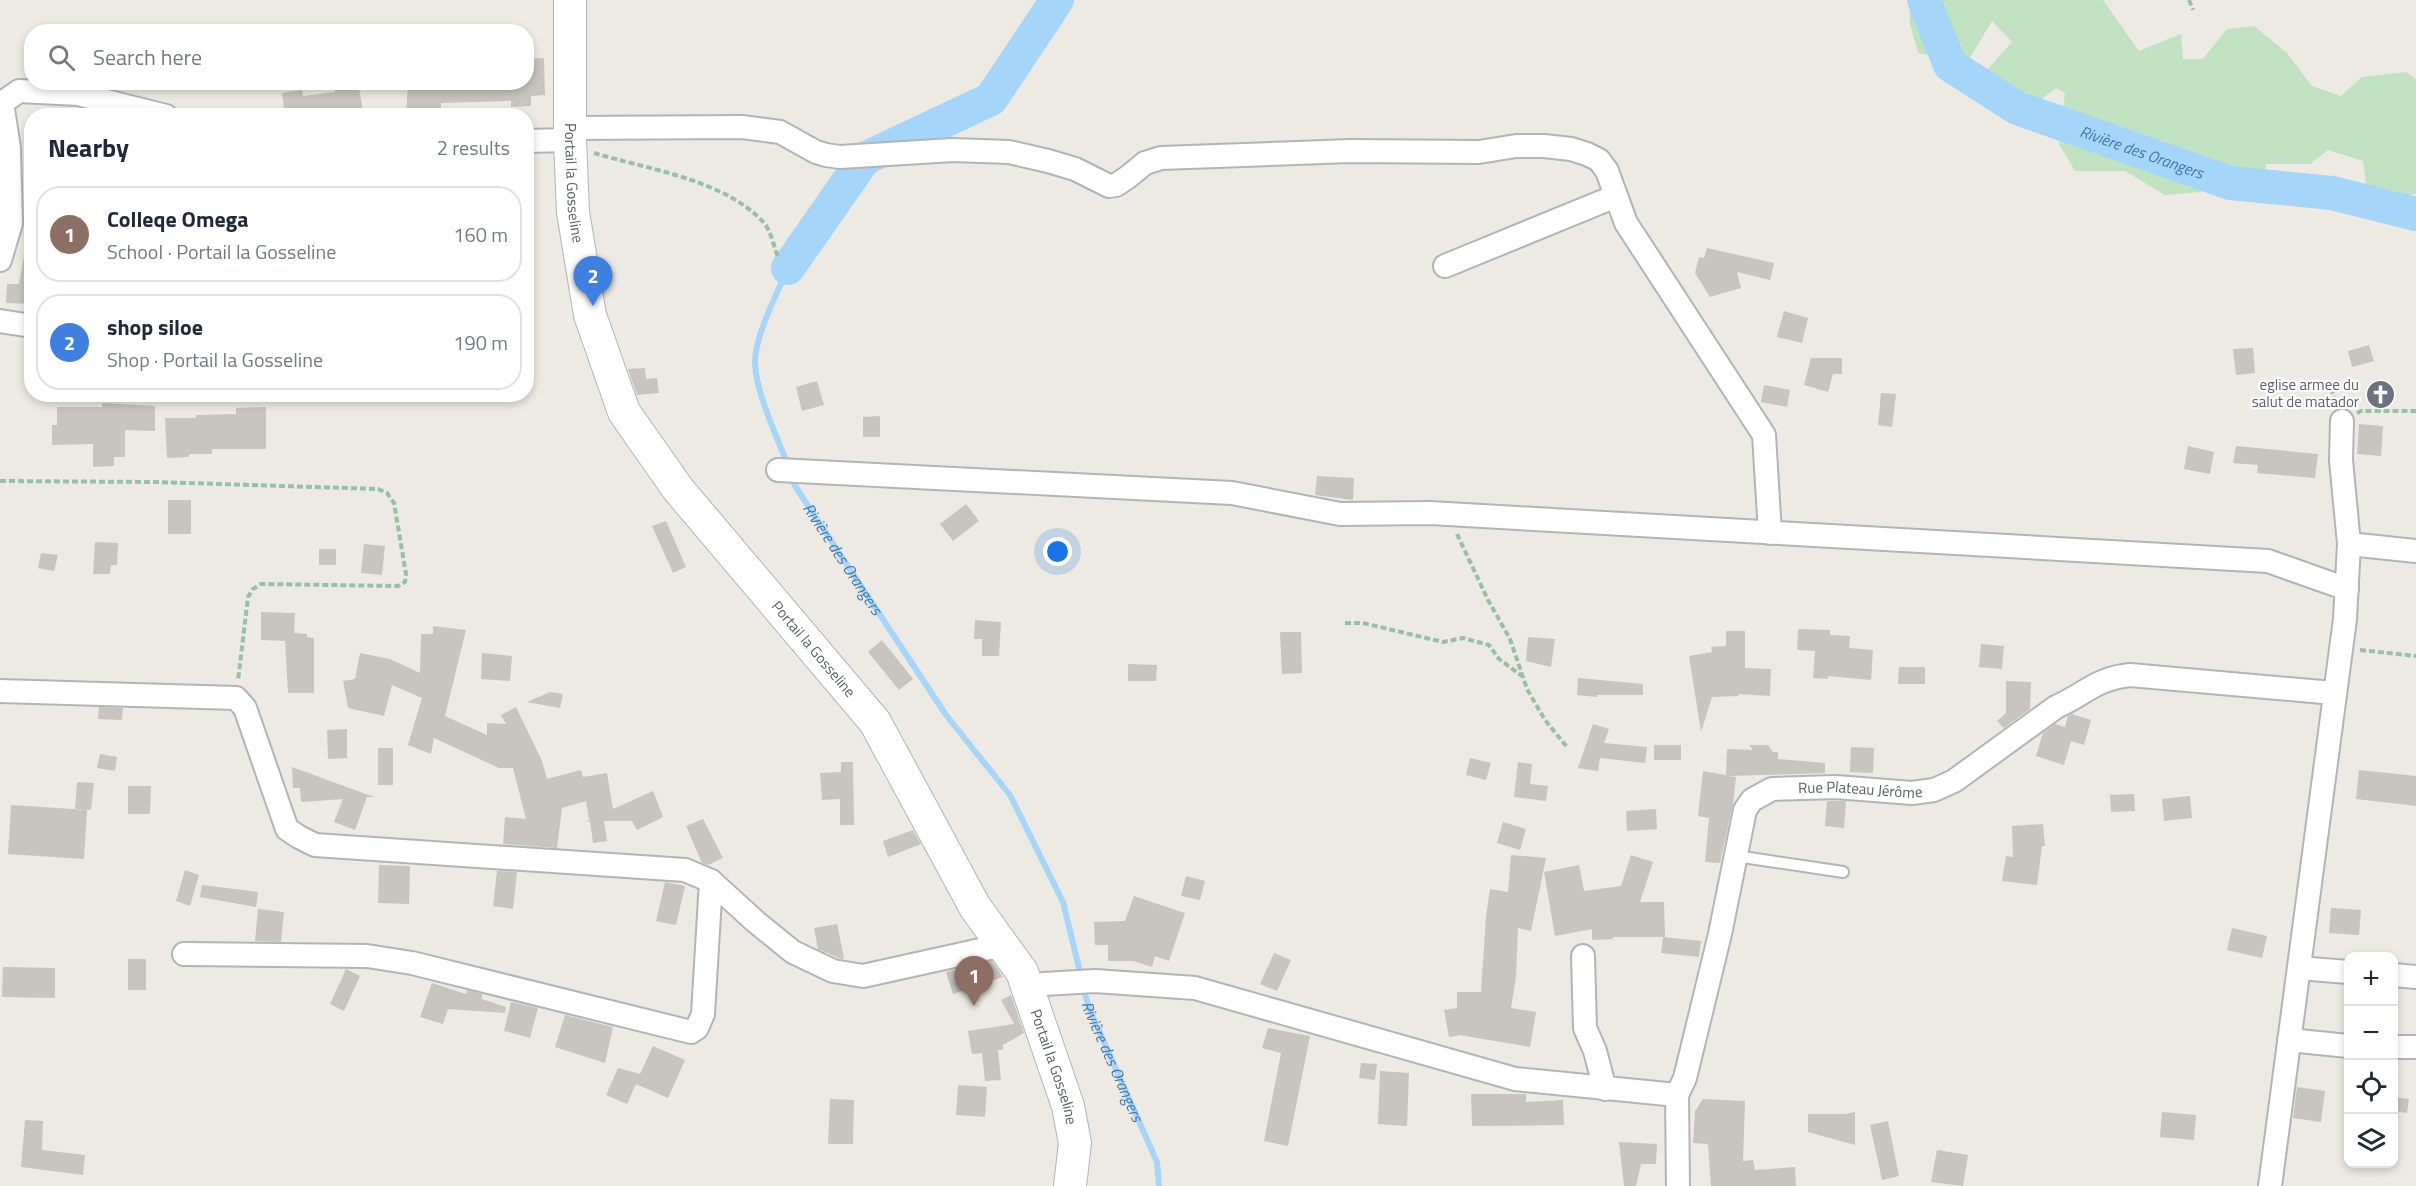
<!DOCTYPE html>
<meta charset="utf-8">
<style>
body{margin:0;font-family:"Titillium Web",sans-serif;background:#f6f6f7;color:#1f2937}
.controls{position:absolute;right:18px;bottom:18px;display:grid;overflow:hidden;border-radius:12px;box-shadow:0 3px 9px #0003}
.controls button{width:54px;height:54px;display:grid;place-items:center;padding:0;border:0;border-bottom:2px solid #e0e1e3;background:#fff;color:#1f2937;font:30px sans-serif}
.you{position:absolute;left:1058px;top:552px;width:21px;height:21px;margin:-15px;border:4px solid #fff;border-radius:50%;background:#1a73e8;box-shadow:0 0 0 9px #1a73e833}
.badge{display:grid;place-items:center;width:39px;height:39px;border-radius:50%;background:#dd4437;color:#fff;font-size:20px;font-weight:700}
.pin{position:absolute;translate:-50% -50px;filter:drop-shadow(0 2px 3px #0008)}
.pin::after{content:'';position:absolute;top:32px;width:21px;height:18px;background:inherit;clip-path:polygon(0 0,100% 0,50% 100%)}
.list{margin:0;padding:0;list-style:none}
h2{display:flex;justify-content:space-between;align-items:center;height:78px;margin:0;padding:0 24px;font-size:26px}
h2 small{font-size:20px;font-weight:400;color:#747a83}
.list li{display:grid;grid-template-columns:39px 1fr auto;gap:18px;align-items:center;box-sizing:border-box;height:96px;margin:0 12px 12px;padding:0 12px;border:2px solid #e0e1e3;border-radius:24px}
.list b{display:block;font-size:22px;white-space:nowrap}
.list p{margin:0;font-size:20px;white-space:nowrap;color:#747a83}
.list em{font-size:20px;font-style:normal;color:#747a83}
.icon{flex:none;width:33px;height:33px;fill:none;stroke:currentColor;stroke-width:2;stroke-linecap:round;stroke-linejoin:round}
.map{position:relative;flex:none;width:2416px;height:1186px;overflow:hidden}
.search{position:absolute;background:#fff;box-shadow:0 3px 9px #0003;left:24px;top:24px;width:510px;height:66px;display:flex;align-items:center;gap:15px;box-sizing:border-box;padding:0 21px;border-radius:24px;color:#747a83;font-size:22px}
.panel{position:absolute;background:#fff;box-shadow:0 3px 9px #0003;left:24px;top:108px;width:510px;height:294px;border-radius:24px}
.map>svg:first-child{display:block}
</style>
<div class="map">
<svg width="2416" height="1186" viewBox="0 0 2416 1186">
<rect width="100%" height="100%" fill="#eceae2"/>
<path fill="#c0e2c0" d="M1910,0H2103L2139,51L2181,34L2183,59H2203L2227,29L2254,26L2287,53L2312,86L2341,96L2362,77L2407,72L2416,80V194L2382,199L2367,190L2363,161L2328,150L2310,164H2266L2264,188L2230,177L2200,192L2165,195L2125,171H2075L2059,144L2065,93L2056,88L2035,104L2004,94L1987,70L2012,42L1992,21L1966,64L1918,53L1910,24Z"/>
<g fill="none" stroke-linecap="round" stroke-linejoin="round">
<g stroke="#a5d5f9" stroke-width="6">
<path d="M788,268C777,294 754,337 755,364C757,396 777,436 788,466"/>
<path id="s1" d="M791,476L795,486L946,715L1010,795L1063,902L1081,976"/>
<path id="s2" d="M1083,986L1089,1008L1157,1162L1159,1186"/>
</g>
<g stroke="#a5d5f9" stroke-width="34">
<path id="s3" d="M1924,0L1950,65L2017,108L2230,183L2332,193L2416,214"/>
<path d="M788,268L864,159L991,99L1057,0"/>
</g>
</g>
<g fill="#c8c4bf">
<path d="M544,58L545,95L531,96V106L511,107V101L441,103V116H406L408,82H526V59Z"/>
<path d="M334,82H358L363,112L342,116H322V112L285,116L282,93L302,90L303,96L335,92Z"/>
<path d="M1707,248L1774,263L1770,280L1737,272L1741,288L1710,297L1695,273L1699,257L1704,258Z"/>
<path d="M24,256L32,257V304L6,303L7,284H19Z"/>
<path d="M1784,311L1808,318L1802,343L1777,337Z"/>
<path d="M2369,345L2374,361L2352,367L2348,351Z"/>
<path d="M2253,348L2255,373L2236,375L2233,349Z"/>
<path d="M1811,358H1842V374H1833L1828,392L1804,385Z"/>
<path d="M645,368L646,379L657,378L659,393L637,395L628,369Z"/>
<path d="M817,381L824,405L802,411L796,387Z"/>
<path d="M1764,385L1790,390L1787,407L1761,402Z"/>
<path d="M1881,393L1896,394L1892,427L1878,425Z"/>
<path d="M102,403L155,406V431L125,430V457H114V466L93,467V444L52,445V425H57V407H102Z"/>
<path d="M266,407V449H212V454H189V457L167,458L165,418H196V415L236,414V408Z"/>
<path d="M880,416V437H863V417Z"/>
<path d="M2359,424L2383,426L2381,456L2357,454Z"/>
<path d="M2188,446L2214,452L2210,474L2184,469Z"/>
<path d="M2236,446L2318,454L2315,478L2257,473L2258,465L2233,463Z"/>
<path d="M1317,476L1354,478L1353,500L1315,495Z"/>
<rect x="168" y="500" width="23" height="34"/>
<path d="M966,504L979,521L953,541L940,524Z"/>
<path d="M666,521L686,567L673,573L652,526Z"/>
<path d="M95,542L118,543L117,565H111L110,574H93Z"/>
<path d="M364,544L385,546L382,575L361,573Z"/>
<rect x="319" y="549" width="17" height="16"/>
<path d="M41,553L58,555L54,571L38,568Z"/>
<path d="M261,612L295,613L294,633L307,634V637L314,638V693H288L285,641L261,640Z"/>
<path d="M975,620L1001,622L999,656H982V639H974Z"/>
<path d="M433,626L466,630L445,716L487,735V723L506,724L501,715L516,707L542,761L547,779L581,770L583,777L607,773L613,809L653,791L663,817L637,830L632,821H604L607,841L593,843L590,821L585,822L589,820L586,801L562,808L557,848L503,844L505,817L526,819L513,768H499L434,738L431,754L408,745L422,698L392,685L384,716L348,708L343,681L355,679L360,653L390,659L420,673L421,634H433Z"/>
<path d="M1798,629L1830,630V635L1850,636L1849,648L1873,650L1871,680L1828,676V679L1813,678L1815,651L1797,650Z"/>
<path d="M1726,631H1745V668L1771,669L1770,696L1738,694L1739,696L1712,697L1701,732L1689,656L1712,652L1711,647L1726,646Z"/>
<path d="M1280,632H1301L1302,673L1282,674Z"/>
<path d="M1528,637L1555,639L1551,667L1526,661Z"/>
<path d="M882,640L913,679L899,690L868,652Z"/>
<path d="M1981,644L2004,646L2002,669L1979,667Z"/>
<path d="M482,653L512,656L510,681L481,679Z"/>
<path d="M1128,664L1157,665L1156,681H1128Z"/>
<path d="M1899,667H1925V684H1898Z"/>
<path d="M1578,678L1643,684V695H1597V697L1577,695Z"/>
<path d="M2006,681L2031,682L2030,709L2004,728L1997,721L2006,713Z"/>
<path d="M550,692L563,694L560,708L527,702Z"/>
<path d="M99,707L123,708L122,720L98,719Z"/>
<path d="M2072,714L2091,720L2084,745L2071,741L2064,765L2036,756L2043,733L2055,724L2065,727L2068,716Z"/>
<path d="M1593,724L1609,729L1604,743L1647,747L1645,763L1600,758L1598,771L1578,768Z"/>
<path d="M347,729V758L328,759L327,730Z"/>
<rect x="1654" y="745" width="27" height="15"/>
<path d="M1749,745H1768L1773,752H1778V759L1825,763V773L1728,776L1736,777L1733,803L1720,863L1705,862L1709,818L1698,816L1703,771L1726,775L1727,749L1753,750Z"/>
<path d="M1851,747L1874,748L1873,773L1850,772Z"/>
<rect x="378" y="748" width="15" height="37"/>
<path d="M100,754L117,757L115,771L97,768Z"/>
<path d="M1470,758L1491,763L1486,780L1466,775Z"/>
<path d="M841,762H853L854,825H840V799L822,800L820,773L841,772Z"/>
<path d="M1518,762L1532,764L1530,784L1548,786L1546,801L1514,797Z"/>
<path d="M292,767L374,797H367L355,830L334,822L343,799L301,802L300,788H293Z"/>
<path d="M2359,770L2416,776V806L2356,799Z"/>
<path d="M77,782L94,783L91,810L75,809Z"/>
<path d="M128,786H151L150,814H128Z"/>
<path d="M2134,794L2135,811L2111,812L2110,795Z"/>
<path d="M2190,796L2192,818L2164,821L2162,799Z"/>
<path d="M1827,801H1846L1844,828L1825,826Z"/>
<path d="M11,805L87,810L84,859L8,854Z"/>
<path d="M1656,809L1657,829L1627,831L1626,811Z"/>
<path d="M703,819L723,858L708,865L702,863L686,826Z"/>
<path d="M1503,822L1526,829L1520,850L1497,843Z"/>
<path d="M2043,824L2045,846H2042L2037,885L2002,881L2006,856L2013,857L2012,826Z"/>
<path d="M913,830L921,844L888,857L883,841Z"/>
<path d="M1511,855L1546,858L1531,931L1518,928L1516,977L1511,1008L1536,1012L1530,1047L1460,1035L1449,1037L1444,1010L1457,1008V992H1481L1486,917L1490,889L1508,892Z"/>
<path d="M1631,855L1653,862L1640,902H1664L1665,937H1613V939L1592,940V929L1555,936L1544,872L1579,865L1584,891L1621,886Z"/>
<path d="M379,865L410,866L409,904L378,903Z"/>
<path d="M185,870L199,875L190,906L176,901Z"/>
<path d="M497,871L517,872L513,909L493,906Z"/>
<path d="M1186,876L1205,881L1200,900L1181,896Z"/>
<path d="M665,882L685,886L676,925L656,921Z"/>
<path d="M202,885L258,892L256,907L200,897Z"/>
<path d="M1134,896L1185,913L1169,961L1155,956L1152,967L1133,961H1108V945H1095L1094,922L1125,921Z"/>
<path d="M2331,908L2361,910L2359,935L2329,933Z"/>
<path d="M258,909L284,912L281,942L255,941Z"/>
<path d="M837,924L844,958L841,959L818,949L814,928Z"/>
<path d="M2232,928L2267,936L2262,958L2227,950Z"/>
<path d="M1663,937L1701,941L1699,957L1661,953Z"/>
<path d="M1274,953L1291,960L1277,991L1260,984Z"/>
<rect x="128" y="959" width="18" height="31"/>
<path d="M992,961L1003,977L953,994L946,972Z"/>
<path d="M3,967L55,968V998L2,997Z"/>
<path d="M346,969L360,976L344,1011L330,1004Z"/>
<path d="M432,983L466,994L467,990L482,994V999L506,1007L505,1013L448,1009L443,1024L420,1017Z"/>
<path d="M1011,995L1024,1033L1003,1045V1050H998L1001,1080L985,1081L982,1053L972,1054L968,1031L1014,1024L1001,1000Z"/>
<path d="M511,1002L538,1008L530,1038L504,1031Z"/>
<path d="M565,1015L613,1027L605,1063L555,1047Z"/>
<path d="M1268,1028L1310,1036L1288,1146L1264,1141L1281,1053L1262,1048Z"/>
<path d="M653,1046L685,1060L668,1098L636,1084L640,1075L627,1104L606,1095L618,1068L640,1074Z"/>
<path d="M1361,1063L1377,1064L1375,1080L1359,1078Z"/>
<path d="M1380,1071L1409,1073L1407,1126L1378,1124Z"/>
<path d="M958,1085L987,1087L985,1117L956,1115Z"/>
<path d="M2297,1087L2325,1091L2321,1122L2293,1118Z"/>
<path d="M1471,1094H1526V1102L1563,1100L1564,1125L1472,1126Z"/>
<path d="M2394,1097L2409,1099L2407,1113L2394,1111Z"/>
<path d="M830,1099L854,1100L853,1144H828Z"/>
<path d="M1703,1099L1745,1101L1743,1161L1753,1160L1755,1170L1795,1167L1796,1186H1711L1708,1144L1693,1143L1695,1111Z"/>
<path d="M1855,1112V1145L1808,1132V1114H1845Z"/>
<path d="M2162,1112L2196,1115L2194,1140L2160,1137Z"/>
<path d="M25,1120L43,1121L42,1150L85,1155L83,1175L21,1167Z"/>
<path d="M1888,1121L1899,1176L1882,1180L1870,1125Z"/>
<path d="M1619,1142L1657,1144L1656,1164H1641L1636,1186H1624Z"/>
<path d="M1937,1150L1968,1155L1963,1186L1931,1182Z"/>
</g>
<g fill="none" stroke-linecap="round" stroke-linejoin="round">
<defs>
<path id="lane" d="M1736,856L1843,872"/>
<g id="street">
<path d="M570,128L742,127L780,132L816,152L826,155L840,157L953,150L1009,152L1048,161L1075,169L1109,186L1116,185L1128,177L1145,163L1161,158L1350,151L1479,152L1516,146H1544L1571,149L1587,154L1599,160L1607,171L1626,223L1764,435L1770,533"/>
<path d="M526,141L570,140"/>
<path d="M0,260L11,223L9,148L2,103L19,91L78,94L166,116"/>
<path d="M1445,266L1616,196"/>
<path d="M0,321L32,326"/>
<path d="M778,470L1232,493L1340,514L1430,513L2268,561L2347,589"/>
<path d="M2349,544L2416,551"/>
<path d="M0,691L236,698L245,708L287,829L299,837L315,845L685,870L711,881L756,922L793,952L833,971L863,976L1003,945"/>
<path d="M184,954L367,956L412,963L691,1032L697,1028L703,1014L711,881"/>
<path d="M1583,956L1585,1028L1595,1051L1605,1089"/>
<path d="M2299,968L2348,972"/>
<path d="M2394,975L2416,977"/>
<path d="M1027,985L1095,981L1195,988L1515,1079L1677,1095"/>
<path d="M2289,1040L2348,1046"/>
<path d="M2394,1047H2416"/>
<path id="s4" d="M1678,1186L1677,1095L1685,1078L1720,934L1745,810L1752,800L1772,789L1836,787L1912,793L1934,790L1954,781L2056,707C2086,694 2094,679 2130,675L2334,693"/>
<path d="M2270,1186L2345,619L2349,544L2341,460L2342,421"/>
</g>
<g id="secondary">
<path id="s5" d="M570,0V140L573,212L590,315L624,412L678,489L875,722L975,907L1022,972L1068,1106L1075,1143L1070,1186"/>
</g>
</defs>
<use href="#lane" stroke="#b2b4b8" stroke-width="14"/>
<use href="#street" stroke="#b2b4b8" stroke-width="26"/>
<use href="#secondary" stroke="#b1b4b9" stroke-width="34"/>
<g stroke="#98c0a4" stroke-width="4" stroke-dasharray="6 3" stroke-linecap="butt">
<path d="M2189,0L2193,10"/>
<path d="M594,153C647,169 726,180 764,223C771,231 774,247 778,257"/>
<path d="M2331,388L2337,405"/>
<path d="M2379,412L2380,394"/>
<path d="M2357,413L2361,411H2416"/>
<path d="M0,481L156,482L378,489L387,493L394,503L406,574L405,582L398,586L261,584L253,589L248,597L238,681"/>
<path d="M1457,534L1488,600L1510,639L1527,689L1545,720L1567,747"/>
<path d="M1345,623H1363L1443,642L1463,638L1489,645L1499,659L1522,676"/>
<path d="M2360,650L2416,656"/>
</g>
<use href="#lane" stroke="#fff" stroke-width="10"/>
<use href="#street" stroke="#fff" stroke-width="22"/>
<use href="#secondary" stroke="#fff" stroke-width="32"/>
</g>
<defs>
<symbol id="church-disc" viewBox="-11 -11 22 22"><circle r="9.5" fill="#6b7280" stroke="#fff"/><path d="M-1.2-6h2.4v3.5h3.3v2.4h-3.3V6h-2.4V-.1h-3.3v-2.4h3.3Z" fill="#fff"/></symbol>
</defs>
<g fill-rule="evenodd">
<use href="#church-disc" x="2364" y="378" width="33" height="33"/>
</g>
<g text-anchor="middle" stroke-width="4.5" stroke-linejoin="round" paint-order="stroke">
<g font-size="15" fill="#5a5e62" stroke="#fff">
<text dy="5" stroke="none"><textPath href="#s5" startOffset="183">Portail la Gosseline</textPath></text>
<text dy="5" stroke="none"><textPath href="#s5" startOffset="723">Portail la Gosseline</textPath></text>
<text dy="5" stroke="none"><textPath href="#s4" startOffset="508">Rue Plateau Jérôme</textPath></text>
<text dy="5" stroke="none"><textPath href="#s5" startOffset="1209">Portail la Gosseline</textPath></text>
</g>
<g font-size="15" fill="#5b616d" stroke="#fff" text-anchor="end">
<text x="2359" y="390">eglise armee du<tspan x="2359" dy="17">salut de matador</tspan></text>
</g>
<g font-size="16" font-style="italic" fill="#4476a9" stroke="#fff">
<text dy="6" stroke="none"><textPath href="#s3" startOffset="282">Rivière des Orangers</textPath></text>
<text dy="6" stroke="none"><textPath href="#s1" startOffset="98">Rivière des Orangers</textPath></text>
<text dy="6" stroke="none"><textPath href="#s2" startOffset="81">Rivière des Orangers</textPath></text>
</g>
</g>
</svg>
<div class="controls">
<button>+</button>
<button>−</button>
<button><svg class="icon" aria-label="locate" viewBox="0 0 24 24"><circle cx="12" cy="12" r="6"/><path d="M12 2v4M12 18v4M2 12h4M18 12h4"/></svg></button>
<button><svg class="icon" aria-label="layers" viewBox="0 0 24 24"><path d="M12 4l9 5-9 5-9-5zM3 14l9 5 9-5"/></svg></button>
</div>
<div class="you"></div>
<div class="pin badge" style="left:974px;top:1006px;background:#8d6e63">1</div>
<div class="pin badge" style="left:593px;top:306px;background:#3f7fe0">2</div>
<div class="search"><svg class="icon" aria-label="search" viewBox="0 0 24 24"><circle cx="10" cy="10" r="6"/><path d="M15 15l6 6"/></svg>Search here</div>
<section class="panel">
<h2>Nearby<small>2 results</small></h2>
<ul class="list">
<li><span class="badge" style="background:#8d6e63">1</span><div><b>Colleqe Omega</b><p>School · Portail la Gosseline</p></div><em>160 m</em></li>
<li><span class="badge" style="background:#3f7fe0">2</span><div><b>shop siloe</b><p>Shop · Portail la Gosseline</p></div><em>190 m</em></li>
</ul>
</section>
</div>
